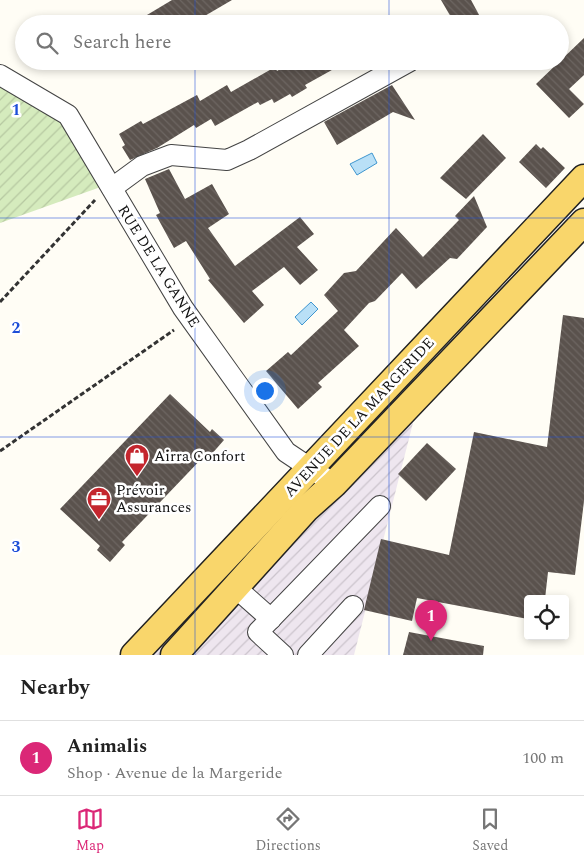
<!DOCTYPE html>
<meta charset="utf-8">
<style>
body{margin:0;font-family:Spectral,serif;background:#f6f6f6;color:#222}
.controls{position:absolute;right:15px;bottom:15px;display:grid;overflow:hidden;border-radius:5px;box-shadow:0 2px 8px #0003}
.controls button{width:45px;height:45px;display:grid;place-items:center;padding:0;border:0;border-bottom:1px solid #e0e0e0;background:#fff;color:#222;font:25px sans-serif}
.you{position:absolute;left:264px;top:390px;width:18px;height:18px;margin:-12px;border:4px solid #fff;border-radius:50%;background:#1a73e8;box-shadow:0 0 0 8px #1a73e833}
.badge{display:grid;place-items:center;width:32px;height:32px;border-radius:50%;background:#db2777;color:#fff;font-size:16px;font-weight:700}
.pin{position:absolute;translate:-50% -41px;filter:drop-shadow(0 1px 2px #0008)}
.pin::after{content:'';position:absolute;top:26px;width:18px;height:15px;background:inherit;clip-path:polygon(0 0,100% 0,50% 100%)}
.list{margin:0;padding:0;list-style:none}
h2{display:flex;justify-content:space-between;align-items:center;height:65px;margin:0;padding:0 20px;font-size:21px}
h2 small{font-size:16px;font-weight:400;color:#767676}
.list li{display:grid;grid-template-columns:32px 1fr auto;gap:15px;align-items:center;box-sizing:border-box;height:75px;padding:0 20px;border-top:1px solid #e0e0e0}
.list b{display:block;font-size:19px;white-space:nowrap}
.list p{margin:0;font-size:16px;white-space:nowrap;color:#767676}
.list em{font-size:16px;font-style:normal;color:#767676}
.icon{flex:none;width:28px;height:28px;fill:none;stroke:currentColor;stroke-width:2;stroke-linecap:round;stroke-linejoin:round}
.map{position:relative;flex:none;width:584px;height:655px;overflow:hidden}
.search{position:absolute;background:#fff;box-shadow:0 2px 8px #0003;left:15px;right:15px;top:15px;height:55px;display:flex;align-items:center;gap:12px;box-sizing:border-box;padding:0 18px;border-radius:28px;color:#767676;font-size:19px}
.sheet{height:140px;background:#fff}
nav{display:flex;justify-content:space-around;align-items:center;box-sizing:border-box;height:70px;border-top:1px solid #e0e0e0;background:#fff;font-size:14px;color:#767676}
nav a{display:grid;justify-items:center;gap:2px}
nav .on{color:#db2777}
.map>svg:first-child{display:block}
</style>
<div class="map">
<svg width="584" height="655" viewBox="0 0 584 655">
<defs>
<pattern id="industrial-furrows" width="10" height="10" patternUnits="userSpaceOnUse" patternTransform="scale(1.25)"><rect width="10" height="10" fill="#eee6ef"/><path d="M-1 1l2-2M0 10L10 0M9 11l2-2" fill="none" stroke="#cbc4cc"/></pattern>
<pattern id="garden-furrows" width="10" height="10" patternUnits="userSpaceOnUse" patternTransform="scale(1.25)"><rect width="10" height="10" fill="#d5ebbd"/><path d="M-1 1l2-2M0 10L10 0M9 11l2-2" fill="none" stroke="#b6c8a1"/></pattern>
<pattern id="building-back-hatch" width="6" height="6" patternUnits="userSpaceOnUse" patternTransform="scale(1.25)"><rect width="6" height="6" fill="#5a524d"/><path d="M-1 5l2 2M0 0l6 6M5-1l2 2" fill="none" stroke="#6d6662"/></pattern>
</defs>
<rect width="100%" height="100%" fill="#fffdf5"/>
<path fill="url(#industrial-furrows)" d="M416,411L354,655H132Z"/>
<path fill="url(#garden-furrows)" d="M0,75L68,115L109,184L0,223Z"/>
<g fill="#b9e0f7" stroke="#3f96cf">
<path d="M372,153L377,163L357,175L350,164Z"/>
<path d="M311,302L318,309L302,325L295,317Z"/>
</g>
<g fill="url(#building-back-hatch)">
<path d="M172,0H232L191,24H132Z"/>
<path d="M441,0H471L484,24H455Z"/>
<path d="M584,38V75L569,89L584,104L569,118L536,84Z"/>
<path d="M295,61H348L305,85L307,88L292,97L290,94L274,103L272,99L260,105L258,102L215,126L211,119L196,128L194,125L157,148L130,160L122,147L125,145L119,134L141,121L143,124L197,95L200,101L227,85L231,92L275,67L277,71Z"/>
<path d="M392,85L415,120L393,112L337,145L324,122Z"/>
<path d="M483,134L506,158L466,199L440,178Z"/>
<path d="M536,144L541,149L543,147L565,168L546,188L519,162Z"/>
<path d="M169,169L185,199L212,184L229,214L208,228L235,266L300,217L314,234L297,247L318,270L300,285L284,267L252,291L264,305L244,323L208,280L210,279L186,241L174,248L156,215L160,213L145,179Z"/>
<path d="M474,196L487,227L457,259L450,258L416,289L402,273L375,301L369,303L344,330L359,346L318,383L322,387L298,409L266,371L288,352L291,355L338,311L324,295L344,273L356,271L396,228L423,257L459,220L455,216Z"/>
<path d="M563,315L584,318V501L575,575L548,572L545,599H528V619L417,598L412,621L364,610L381,539L449,555L474,432L547,447Z"/>
<path d="M170,394L210,432L212,429L224,440L210,456L207,453L122,542L125,545L110,562L97,550L100,546L60,509Z"/>
<path d="M427,443L456,469L426,501L398,474Z"/>
<path d="M409,632L484,646L483,655H403Z"/>
</g>
<g fill="none" stroke-linecap="round" stroke-linejoin="round">
<defs>
<g id="minor">
<path d="M0,75L68,115L183,308L286,452L334,484"/>
<path d="M112,188L142,166L171,155L227,160L249,150L410,61"/>
<path d="M236,588L271,619"/>
<path d="M283,655L258,632L380,506"/>
<path d="M308,655L353,606"/>
</g>
<g id="major">
<path d="M134,655L584,178"/>
<path d="M174,655L306,509L334,484L584,222"/>
</g>
</defs>
<use href="#minor" stroke="#444" stroke-width="22"/>
<use href="#major" stroke="#222" stroke-width="29"/>
<g stroke="#333" stroke-width="3" stroke-dasharray="5 2.5" stroke-linecap="butt">
<path d="M0,302L95,200"/>
<path d="M0,451L174,330"/>
</g>
<use href="#minor" stroke="#fff" stroke-width="20"/>
<use href="#major" stroke="#f9d66b" stroke-width="26"/>
</g>
<path fill="none" stroke="#1d4ed8" stroke-width="1" stroke-opacity="0.55" d="M195,0V24M389,0V24M195,61V655M389,61V655M0,218H584M0,437H584"/>
<defs>
<symbol id="shop-pin" viewBox="-11 -11 22 30"><path d="M0 17L-7.5 6A9.5 9.5 0 1 1 7.5 6Z" fill="#c4262e" stroke="#fff"/><path d="M-5-2.5h2.3a2.7 3.5 0 0 1 5.4 0H5L5.5 6h-11ZM-1.5-2.5h3a1.5 2.3 0 0 0-3 0Z" fill="#fff"/></symbol>
<symbol id="office-pin" viewBox="-11 -11 22 30"><path d="M0 17L-7.5 6A9.5 9.5 0 1 1 7.5 6Z" fill="#c4262e" stroke="#fff"/><path d="M-6-3h4V-5.5h4V-3h4V5H-6ZM-1-4.5V-3h2v-1.5ZM-6 0V1H6V0Z" fill="#fff"/></symbol>
</defs>
<g fill-rule="evenodd">
<use href="#shop-pin" x="123" y="442" width="28" height="38"/>
<use href="#office-pin" x="85" y="485" width="28" height="38"/>
</g>
<g text-anchor="middle" stroke-width="5" stroke-linejoin="round" paint-order="stroke">
<g font-size="15" fill="#111" stroke="#fff">
<text transform="translate(159 266) rotate(58)" y="5">RUE DE LA GANNE</text>
<text transform="translate(359 417) rotate(-47)" y="5">AVENUE DE LA MARGERIDE</text>
</g>
<g font-size="15" fill="#111" stroke="#fff" text-anchor="start">
<text x="154" y="461">Airra Confort</text>
<text x="116" y="495">Prévoir<tspan x="116" dy="17">Assurances</tspan></text>
</g>
</g>
<g font-size="16" text-anchor="middle" font-weight="bold" fill="#1d4ed8" stroke="#fff" stroke-width="5" stroke-linejoin="round" paint-order="stroke">
<text x="16" y="115">1</text>
<text x="16" y="333">2</text>
<text x="16" y="552">3</text>
</g>
</svg>
<div class="controls">
<button><svg class="icon" aria-label="locate" viewBox="0 0 24 24"><circle cx="12" cy="12" r="6"/><path d="M12 2v4M12 18v4M2 12h4M18 12h4"/></svg></button>
</div>
<div class="you"></div>
<div class="pin badge" style="left:431px;top:641px">1</div>
<div class="search"><svg class="icon" aria-label="search" viewBox="0 0 24 24"><circle cx="10" cy="10" r="6"/><path d="M15 15l6 6"/></svg>Search here</div>
</div>
<section class="sheet">
<h2>Nearby<small></small></h2>
<ul class="list">
<li><span class="badge">1</span><div><b>Animalis</b><p>Shop · Avenue de la Margeride</p></div><em>100 m</em></li>
</ul>
</section>
<nav>
<a class="on"><svg class="icon" aria-label="map" viewBox="0 0 24 24"><path d="M3 6l6-2 6 2 6-2v14l-6 2-6-2-6 2zM9 4v14M15 6v14"/></svg>Map</a>
<a><svg class="icon" aria-label="directions" viewBox="0 0 24 24"><path d="M12 3l9 9-9 9-9-9zM9 14v-3h6M13 9l2 2-2 2"/></svg>Directions</a>
<a><svg class="icon" aria-label="saved" viewBox="0 0 24 24"><path d="M7 4h10v16l-5-4-5 4z"/></svg>Saved</a>
</nav>
